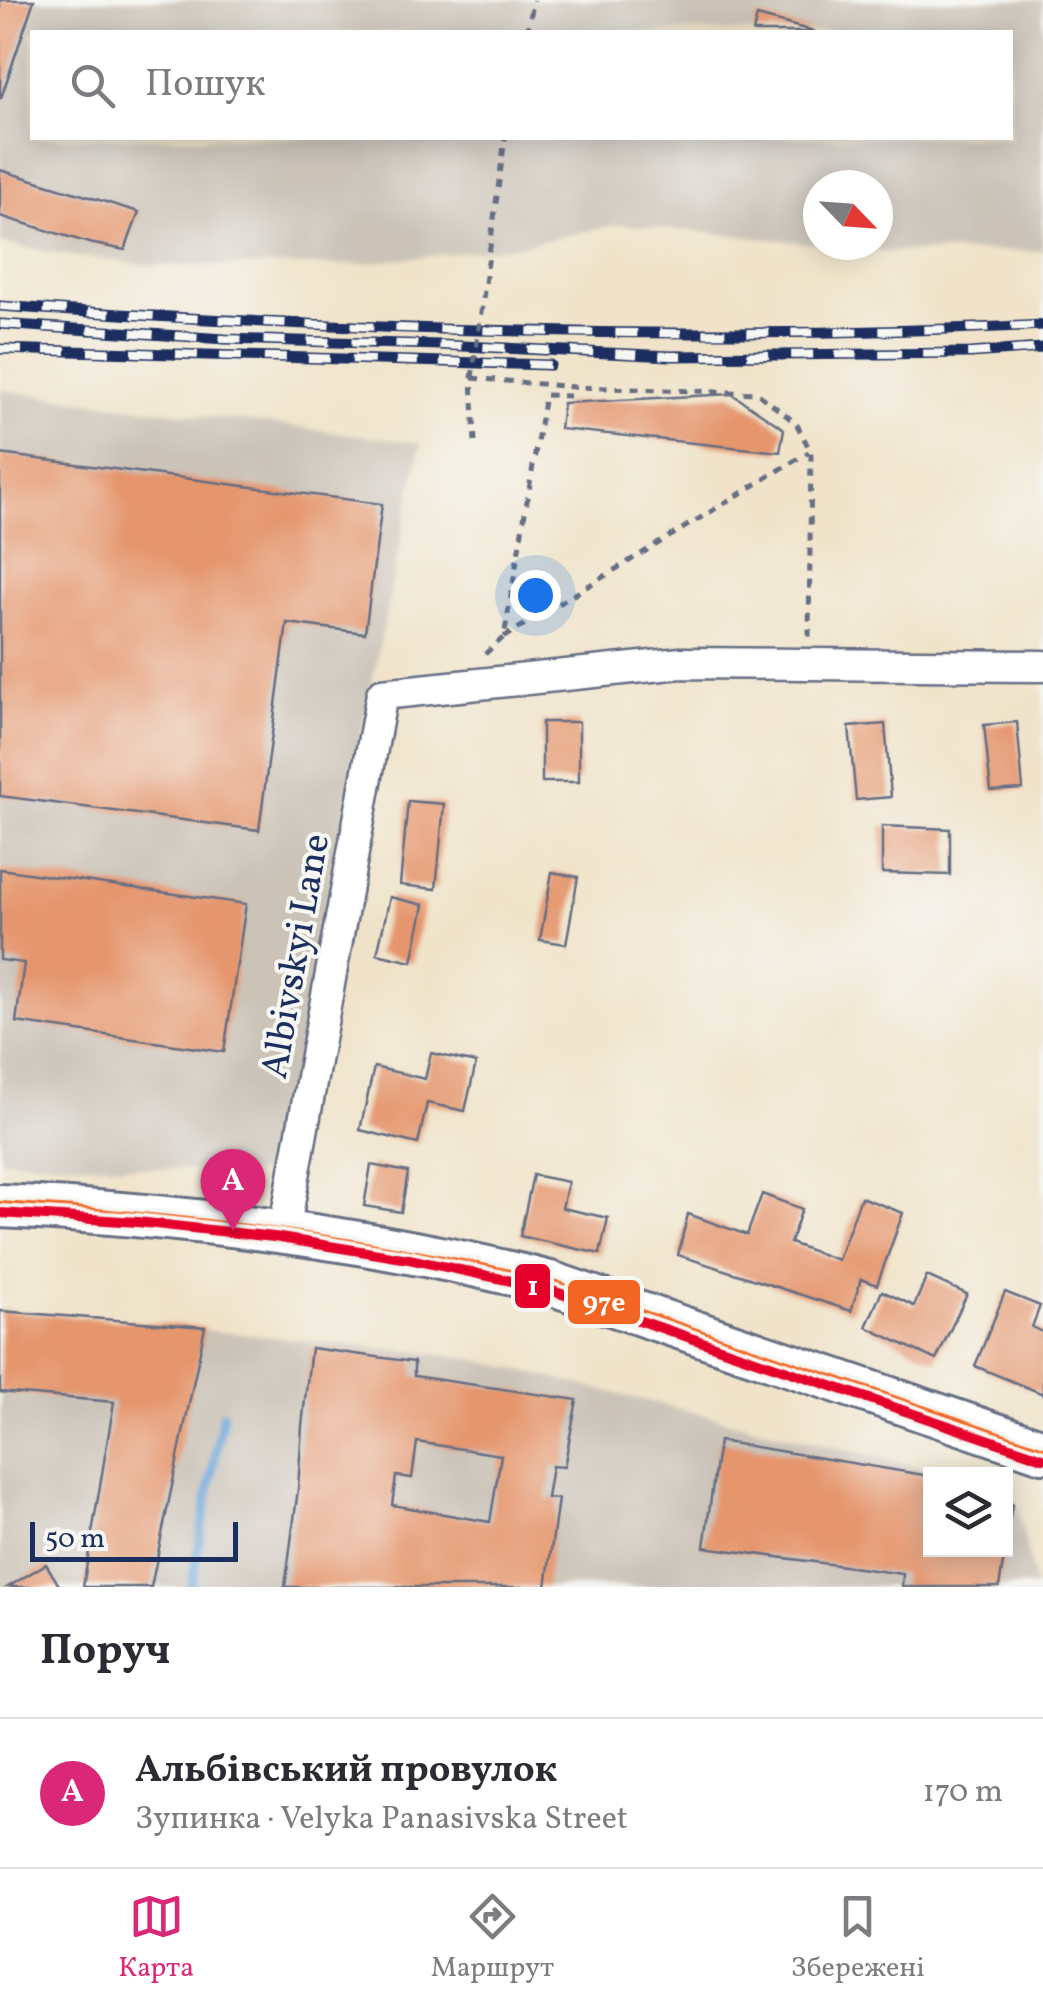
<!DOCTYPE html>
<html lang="uk">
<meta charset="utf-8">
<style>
body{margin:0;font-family:Vollkorn,serif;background:#f7f7f7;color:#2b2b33}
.controls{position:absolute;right:30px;bottom:30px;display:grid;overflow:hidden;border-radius:0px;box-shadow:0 5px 25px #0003}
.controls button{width:90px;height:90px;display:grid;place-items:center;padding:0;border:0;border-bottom:2px solid #e1e1e2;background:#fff;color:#2b2b33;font:50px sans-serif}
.compass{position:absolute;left:803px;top:170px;width:90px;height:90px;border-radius:50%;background:#fff;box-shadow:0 5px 25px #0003;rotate:115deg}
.scale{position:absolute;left:30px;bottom:25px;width:208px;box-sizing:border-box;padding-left:10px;border:5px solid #1b2f5e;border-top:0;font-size:28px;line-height:35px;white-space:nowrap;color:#1b2f5e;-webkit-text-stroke:8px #f6f6f2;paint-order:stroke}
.you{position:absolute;left:535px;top:595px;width:35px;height:35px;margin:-25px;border:8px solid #fff;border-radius:50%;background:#1a73e8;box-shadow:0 0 0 15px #1a73e833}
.badge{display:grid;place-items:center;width:65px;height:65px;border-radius:50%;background:#db2777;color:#fff;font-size:32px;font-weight:700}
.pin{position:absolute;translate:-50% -82px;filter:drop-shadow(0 2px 5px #0008)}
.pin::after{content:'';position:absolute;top:52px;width:35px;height:30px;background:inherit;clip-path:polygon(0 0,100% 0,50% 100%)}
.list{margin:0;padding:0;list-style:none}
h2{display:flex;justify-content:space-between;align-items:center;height:130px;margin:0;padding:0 40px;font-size:42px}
h2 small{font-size:32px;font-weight:400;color:#7c7c81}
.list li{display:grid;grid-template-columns:65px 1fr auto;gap:30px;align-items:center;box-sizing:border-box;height:150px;padding:0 40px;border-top:2px solid #e1e1e2}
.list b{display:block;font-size:38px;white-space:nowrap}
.list p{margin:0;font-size:32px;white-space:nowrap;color:#7c7c81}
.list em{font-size:32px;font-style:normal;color:#7c7c81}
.icon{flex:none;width:55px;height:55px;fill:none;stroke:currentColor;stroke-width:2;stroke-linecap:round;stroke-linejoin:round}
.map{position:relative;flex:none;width:1043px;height:1587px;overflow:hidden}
.search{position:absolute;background:#fff;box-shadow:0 5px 25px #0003;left:30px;right:30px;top:30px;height:110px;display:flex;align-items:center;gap:25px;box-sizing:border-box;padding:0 35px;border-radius:0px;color:#7c7c81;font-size:38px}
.sheet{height:280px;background:#fff}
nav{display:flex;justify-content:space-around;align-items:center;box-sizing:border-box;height:140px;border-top:2px solid #e1e1e2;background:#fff;font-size:28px;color:#7c7c81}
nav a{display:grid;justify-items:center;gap:5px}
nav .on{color:#db2777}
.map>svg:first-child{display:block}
</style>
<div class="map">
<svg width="1043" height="1587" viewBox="0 0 1043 1587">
<rect width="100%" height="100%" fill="#f6f6f2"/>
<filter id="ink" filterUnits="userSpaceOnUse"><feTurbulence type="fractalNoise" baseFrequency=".01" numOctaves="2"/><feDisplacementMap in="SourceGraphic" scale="20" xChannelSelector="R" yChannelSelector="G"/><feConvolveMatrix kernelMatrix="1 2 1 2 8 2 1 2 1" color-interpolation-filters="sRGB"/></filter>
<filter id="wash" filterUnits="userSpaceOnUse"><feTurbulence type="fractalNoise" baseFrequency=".0048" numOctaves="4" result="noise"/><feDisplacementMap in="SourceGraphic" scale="40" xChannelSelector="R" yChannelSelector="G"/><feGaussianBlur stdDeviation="2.25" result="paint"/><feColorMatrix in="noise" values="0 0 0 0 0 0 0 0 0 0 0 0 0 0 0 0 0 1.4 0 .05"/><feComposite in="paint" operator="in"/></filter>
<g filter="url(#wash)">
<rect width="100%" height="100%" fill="#f0e3c9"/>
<g fill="#cbc3b8" fill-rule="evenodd">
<path d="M0,0H1043V251L888,252L825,245H878V185H818V244L620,224L517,246L350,265L156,266L57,254L0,243ZM32,32H1010V138H32Z"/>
<path d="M0,390L421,443L329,891L280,1175L0,1159Z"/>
<path d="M0,1309L465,1357L948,1474H930V1550H1006V1496L1016,1500L1035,1587H0Z"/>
</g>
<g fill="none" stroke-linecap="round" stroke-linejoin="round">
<path stroke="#68a5d9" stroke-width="9" d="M191,1587L223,1414"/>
</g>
<g id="blocks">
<g fill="#e5966d" fill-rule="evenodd">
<path d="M0,0H34L1,98H0Z"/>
<path d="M757,16L813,31L812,32H753Z"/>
<path d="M0,170L139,212L125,250L89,243L0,216Z"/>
<path d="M732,394L784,429L780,452L560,429L563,403Z"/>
<path d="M0,454L382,504L365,633L287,623L259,830L0,796Z"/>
<rect x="542" y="722" width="37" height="60"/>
<path d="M1017,722L1023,789L991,791L984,725Z"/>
<path d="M885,724L891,797L856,800L849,727Z"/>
<path d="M408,801L444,804L436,889L400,885Z"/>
<path d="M882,826L950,829V875L882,873Z"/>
<path d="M0,869L246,904L224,1052L16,1022L24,963L0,960Z"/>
<path d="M552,872L578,877L566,944L540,940Z"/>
<path d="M390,897L424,905L412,962L377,954Z"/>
<path d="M431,1053L476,1063L465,1111L427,1103L418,1144L360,1130L374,1067L425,1079Z"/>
<path d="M371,1165L408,1172L401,1212L364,1206Z"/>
<path d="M533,1175L568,1182L562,1208L608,1218L600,1254L520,1236Z"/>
<path d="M762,1194L802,1209L790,1243L838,1260L861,1197L903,1213L877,1285L861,1279L851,1311L678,1255L688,1214L747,1235Z"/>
<path d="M927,1276L967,1294L936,1360L866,1327L882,1291L914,1306Z"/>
<path d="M1005,1292L1040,1306L1032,1327L1043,1332V1394L975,1366Z"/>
<path d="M0,1311L205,1327L151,1587H83L114,1402L0,1392Z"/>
<path d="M311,1348L414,1362V1376L577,1400L564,1467L552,1466L547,1498L558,1499L546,1587H285L298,1489L302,1425ZM417,1442L501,1455L490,1522L392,1505L396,1476L412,1478Z"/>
<path d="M719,1441L930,1476V1550H1005L999,1587H902L903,1574L704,1547Z"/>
<path d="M1006,1502L1012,1504L1008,1531H1006Z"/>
<path d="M46,1564L60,1587H8Z"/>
</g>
</g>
</g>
<g filter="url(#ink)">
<use href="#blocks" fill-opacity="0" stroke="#666e83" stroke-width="2.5"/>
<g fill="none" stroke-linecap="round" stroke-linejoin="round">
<defs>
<path id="street" d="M284,1231L382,694L681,663L1043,666"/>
<path id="secondary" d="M0,1206C185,1215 370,1237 550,1283L1043,1451"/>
</defs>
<use href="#street" stroke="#666e83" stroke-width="35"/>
<use href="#secondary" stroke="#666e83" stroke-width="48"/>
<g stroke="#666e83" stroke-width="5" stroke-dasharray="8 8" stroke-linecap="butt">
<path d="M527,32L534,0"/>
<path d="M472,378L574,387L757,393L796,423L811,452L809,637"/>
<path d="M504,637L809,452"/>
<path d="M485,654L504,637L545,395L571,396L574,387"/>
</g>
<use href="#street" stroke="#fff" stroke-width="30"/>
<use href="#secondary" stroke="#fff" stroke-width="42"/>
<defs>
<g id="rail">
<path d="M0,306C347,331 696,342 1043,325"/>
<path d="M0,324L225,339L441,345L671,356L970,353L1043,348"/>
<path d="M0,349L550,365"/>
</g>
</defs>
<use href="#rail" stroke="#1b2f5e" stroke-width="11"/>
<use href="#rail" stroke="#f6f6f2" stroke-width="8" stroke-dasharray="22" stroke-linecap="butt"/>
<path stroke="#666e83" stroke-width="5" stroke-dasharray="8 8" stroke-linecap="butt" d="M475,442L472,378L505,138"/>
<defs>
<path id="bus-1" d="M0,1206C186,1217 369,1240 550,1283L1043,1451"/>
</defs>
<use href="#bus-1" stroke="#f6f6f2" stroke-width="18"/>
<use href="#bus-1" stroke="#f26522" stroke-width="10"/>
<defs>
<path id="tram-1" d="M0,1213L137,1222L274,1237L409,1259L544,1288L1043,1458"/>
</defs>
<use href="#tram-1" stroke="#f6f6f2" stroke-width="18"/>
<use href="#tram-1" stroke="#e4002b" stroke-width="10"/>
</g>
</g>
<g text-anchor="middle" stroke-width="8" stroke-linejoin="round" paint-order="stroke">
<g font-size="38" fill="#1b2f5e" stroke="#f6f6f2">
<text transform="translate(294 956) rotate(-80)" y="13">Albivskyi Lane</text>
</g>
</g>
<g stroke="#f6f6f2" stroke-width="4">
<rect x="513" y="1262" width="39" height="48" rx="10" fill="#e4002b"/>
<rect x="566" y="1278" width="76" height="48" rx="10" fill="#f26522"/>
</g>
<g font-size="28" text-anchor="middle" font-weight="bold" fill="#fff">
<text x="533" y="1295">1</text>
<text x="604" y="1311">97е</text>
</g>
</svg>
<div class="controls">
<button><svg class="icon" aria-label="layers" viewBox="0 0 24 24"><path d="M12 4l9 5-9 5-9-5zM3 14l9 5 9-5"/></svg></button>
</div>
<svg class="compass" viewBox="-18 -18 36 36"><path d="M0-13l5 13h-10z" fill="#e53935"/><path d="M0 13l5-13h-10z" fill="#7c7c81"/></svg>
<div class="scale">50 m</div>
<div class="you"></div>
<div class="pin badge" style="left:233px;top:1231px">A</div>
<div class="search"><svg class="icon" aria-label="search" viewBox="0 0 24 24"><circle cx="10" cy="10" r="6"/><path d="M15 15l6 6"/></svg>Пошук</div>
</div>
<section class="sheet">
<h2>Поруч<small></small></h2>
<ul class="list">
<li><span class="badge">A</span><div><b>Альбівський провулок</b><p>Зупинка · Velyka Panasivska Street</p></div><em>170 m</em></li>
</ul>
</section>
<nav>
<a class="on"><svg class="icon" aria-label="map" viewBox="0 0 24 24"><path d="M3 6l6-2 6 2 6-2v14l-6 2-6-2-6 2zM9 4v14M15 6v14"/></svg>Карта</a>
<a><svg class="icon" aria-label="directions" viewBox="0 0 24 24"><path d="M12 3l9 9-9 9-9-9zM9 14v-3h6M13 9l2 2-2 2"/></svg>Маршрут</a>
<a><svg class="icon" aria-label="saved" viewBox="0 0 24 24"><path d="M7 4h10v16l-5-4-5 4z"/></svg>Збережені</a>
</nav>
